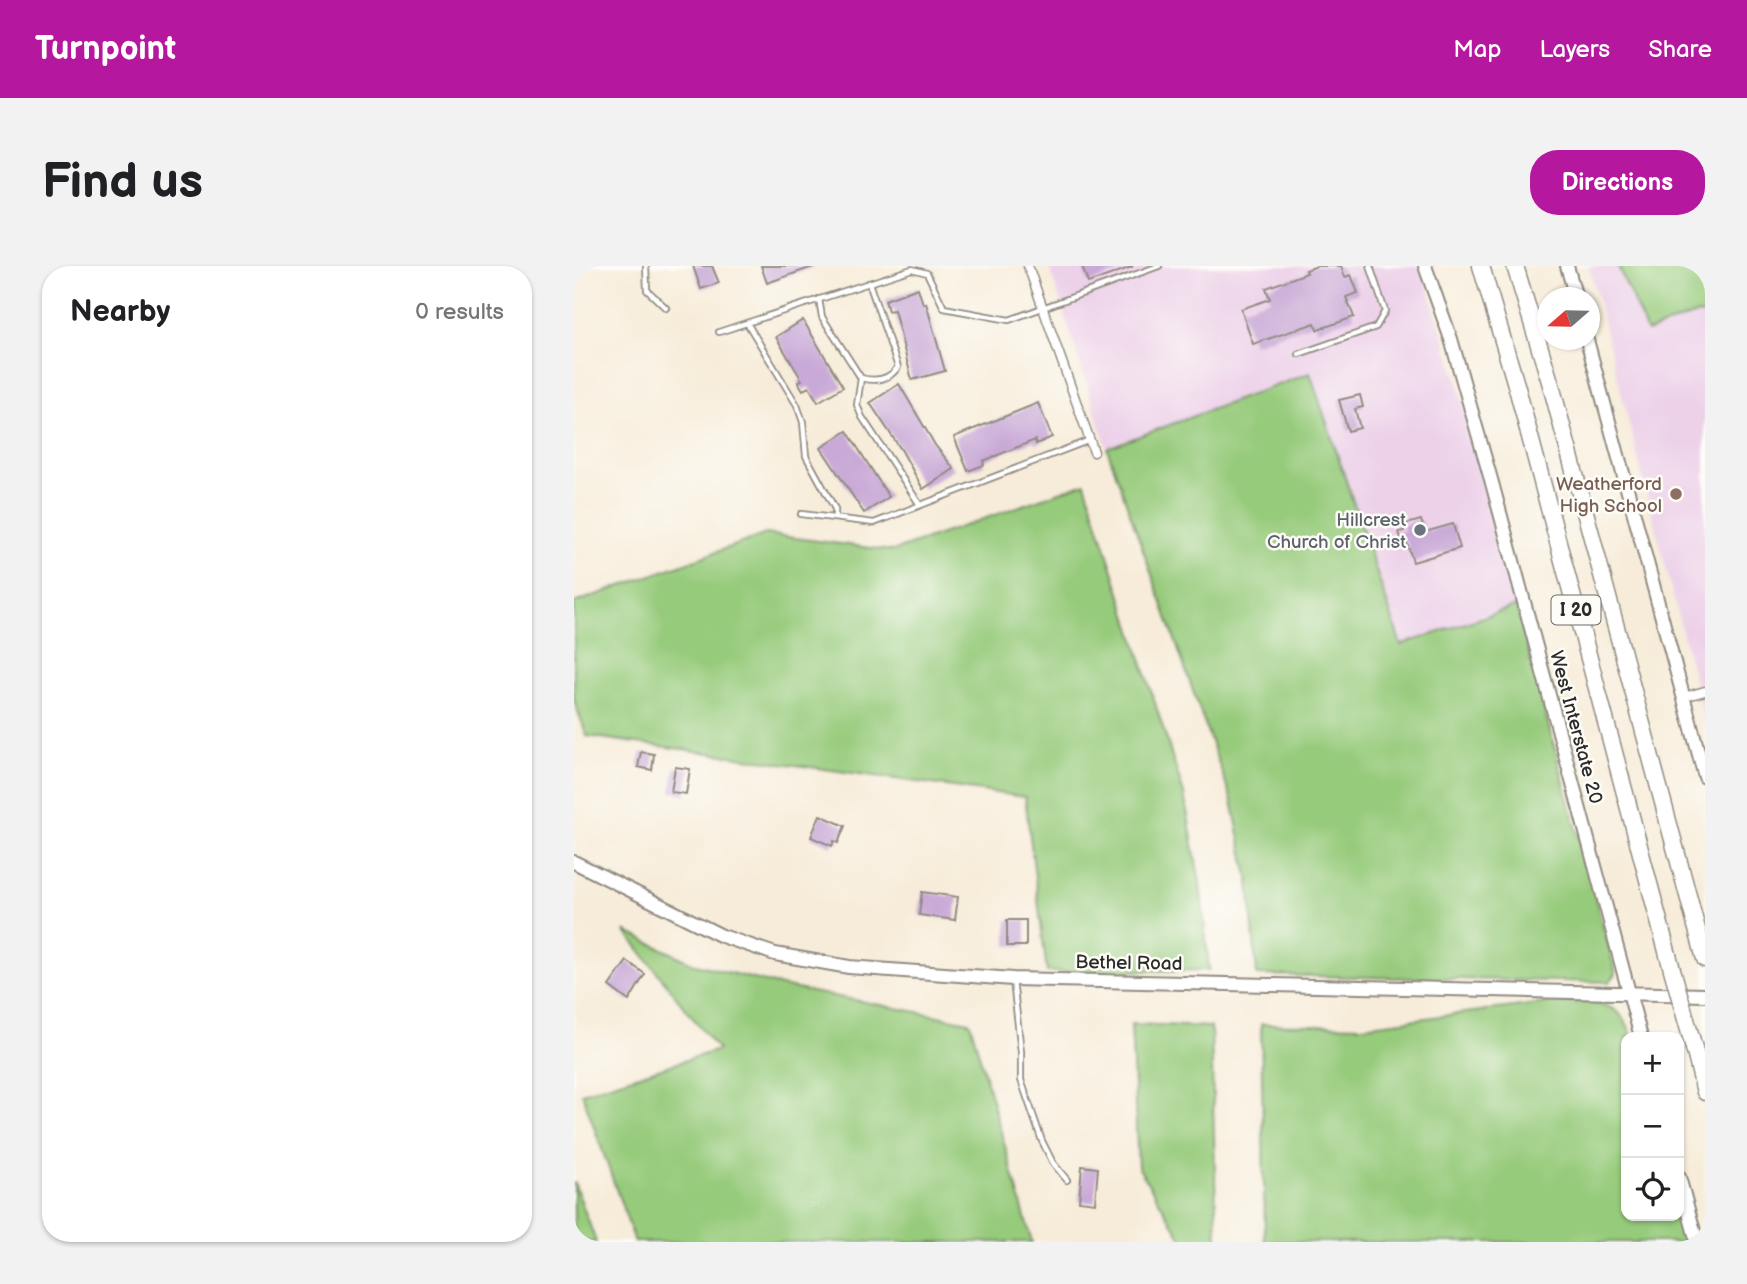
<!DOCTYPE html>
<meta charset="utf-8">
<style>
body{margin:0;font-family:"Balsamiq Sans",sans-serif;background:#f2f2f2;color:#202124}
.controls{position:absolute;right:21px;bottom:21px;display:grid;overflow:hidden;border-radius:14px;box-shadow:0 2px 5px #0004}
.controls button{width:63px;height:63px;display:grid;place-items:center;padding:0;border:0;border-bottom:2px solid #e0e0e0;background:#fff;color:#202124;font:35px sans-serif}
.compass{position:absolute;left:963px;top:21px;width:63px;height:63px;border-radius:50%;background:#fff;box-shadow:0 2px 5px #0004;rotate:250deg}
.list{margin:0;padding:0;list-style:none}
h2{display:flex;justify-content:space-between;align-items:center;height:91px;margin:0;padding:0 28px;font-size:30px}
h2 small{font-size:23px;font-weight:400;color:#757577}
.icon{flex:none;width:38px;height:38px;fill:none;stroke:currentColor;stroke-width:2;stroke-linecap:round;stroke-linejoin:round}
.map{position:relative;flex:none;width:1131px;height:976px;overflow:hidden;border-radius:28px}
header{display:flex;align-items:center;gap:42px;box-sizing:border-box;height:98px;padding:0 35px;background:#b5179e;color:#fff}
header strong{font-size:33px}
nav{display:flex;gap:38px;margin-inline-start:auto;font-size:24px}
.intro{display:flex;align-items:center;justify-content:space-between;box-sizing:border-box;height:168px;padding:0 42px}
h1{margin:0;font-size:49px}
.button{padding:18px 32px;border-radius:28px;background:#b5179e;color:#fff;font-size:24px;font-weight:700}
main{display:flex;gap:42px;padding:0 42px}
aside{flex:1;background:#fff;border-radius:28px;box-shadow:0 2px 5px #0004}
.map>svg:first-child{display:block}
</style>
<header>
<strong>Turnpoint</strong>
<nav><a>Map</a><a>Layers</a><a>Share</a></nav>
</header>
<div class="intro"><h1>Find us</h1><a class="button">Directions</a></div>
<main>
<aside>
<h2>Nearby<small>0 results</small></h2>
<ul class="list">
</ul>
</aside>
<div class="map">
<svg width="1131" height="976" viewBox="0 0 1131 976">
<rect width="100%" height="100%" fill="#fdfcf7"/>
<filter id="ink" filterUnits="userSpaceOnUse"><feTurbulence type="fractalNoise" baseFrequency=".0143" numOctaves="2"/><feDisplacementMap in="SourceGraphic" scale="14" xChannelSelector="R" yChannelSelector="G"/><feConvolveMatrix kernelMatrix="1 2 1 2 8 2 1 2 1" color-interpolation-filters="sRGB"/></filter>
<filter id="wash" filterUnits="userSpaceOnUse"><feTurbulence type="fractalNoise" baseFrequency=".00686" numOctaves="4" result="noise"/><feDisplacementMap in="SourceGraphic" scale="28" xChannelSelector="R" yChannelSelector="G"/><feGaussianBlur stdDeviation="1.57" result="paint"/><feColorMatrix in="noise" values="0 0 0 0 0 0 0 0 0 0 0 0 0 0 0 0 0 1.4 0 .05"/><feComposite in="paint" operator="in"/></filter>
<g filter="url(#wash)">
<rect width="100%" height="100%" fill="#f7ecd9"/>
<g fill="#edd1e9">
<path d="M475,0H847L884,117L942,340L827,379L736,107L533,182Z"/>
<path d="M1015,0H1131V456Z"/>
</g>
<g fill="#97cb7c" stroke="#617b54" stroke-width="2">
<path d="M1044,0H1131V48L1119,49L1073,66Z"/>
<path d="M736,107L827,379L942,340L1042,708L1035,716L683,709L675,616L658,535L533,182Z"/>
<path d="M511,217L610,528L626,617L635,704L473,706L451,531L13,470L0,434V337L192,268L319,285Z"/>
<path d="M51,665L118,697L207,720L396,756L458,976H61L8,827L144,784Z"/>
<path d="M979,736C1014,737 1047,730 1058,771H1052V950H1105V945L1113,976H691L687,758L788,760Z"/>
<path d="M557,758L637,761L643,976H610L564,901Z"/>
<path d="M0,916L22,976H0Z"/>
</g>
<g id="blocks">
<g fill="#c9a9d7">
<path d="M119,0H138L145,17L127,23Z"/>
<path d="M187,0H239V1L193,17Z"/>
<path d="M508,0H558V1L514,17Z"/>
<path d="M743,0H767L771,11L777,9L784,27L772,31L780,51L743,64L741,57L679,78L667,43L696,33L692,22L733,7L732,4Z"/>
<path d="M344,22L349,38L352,37L371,105L338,114L320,44L314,45L311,34Z"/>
<path d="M229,54L269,121L244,136L235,121L229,124L224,116L228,114L202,71Z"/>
<path d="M325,118L361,179L380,203L349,223L328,185L296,137Z"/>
<path d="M786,129L789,141L781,143L786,162L774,165L765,134Z"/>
<path d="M464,137L478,171L462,178L461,174L409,195L410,199L394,205L380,171Z"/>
<path d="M273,165L315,231L290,247L247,182Z"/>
<path d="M847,254L851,266L879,258L886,282L839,296L832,274L828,275L825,266L830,265L829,259Z"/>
<path d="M67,486L80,488L78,504L64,501Z"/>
<path d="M101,501L116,503L112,528L97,526Z"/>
<path d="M246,549L271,560L264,577L260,575L258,580L237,571Z"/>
<path d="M348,626L384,631L381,654L345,649Z"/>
<rect x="433" y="654" width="19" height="26"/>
<path d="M53,695L71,708L55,735L35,720Z"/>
<path d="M508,900L524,902L521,937L505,935Z"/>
</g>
</g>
</g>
<g filter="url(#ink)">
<use href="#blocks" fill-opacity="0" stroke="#918c82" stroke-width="2"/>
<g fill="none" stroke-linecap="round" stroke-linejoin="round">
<defs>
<g id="service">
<path d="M72,0L73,24L92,42"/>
<path d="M245,33L248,51L287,112C302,116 315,114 324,101L295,17"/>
<path d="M173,57L223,139L229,156L232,190L261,243V252"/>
<path d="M145,66L338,3L353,7L370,42L435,54L585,0"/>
<path d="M725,88L802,61L811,45L796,0"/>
<path d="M287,112L283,139L288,151L346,239"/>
<path d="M227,248L300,257L516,174"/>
<path d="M439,714L447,786V814L468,875L479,897L493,914"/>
</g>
<g id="minor">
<path d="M454,0L520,186"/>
<path d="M1110,431L1131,425"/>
</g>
<g id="secondary">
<path d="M851,0L877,73L918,217L1067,771"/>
<path d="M993,0L1002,32"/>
<path d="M1013,74L1131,511"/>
<path d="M0,596L148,670L201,688L275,701L439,713L1131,729"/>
<path d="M1105,911L1123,976"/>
</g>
<g id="motorway">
<path d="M907,0L943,122L1094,689"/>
<path d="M941,0L977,119L1131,693"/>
<path d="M1120,782L1131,826"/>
</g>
</defs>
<use href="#service" stroke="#918c82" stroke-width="8"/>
<use href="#minor" stroke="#918c82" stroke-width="11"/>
<use href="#secondary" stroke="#918c82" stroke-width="16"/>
<use href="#motorway" stroke="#918c82" stroke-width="19"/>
<use href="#service" stroke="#fff" stroke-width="4.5"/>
<use href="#minor" stroke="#fff" stroke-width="8"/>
<use href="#secondary" stroke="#fff" stroke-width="12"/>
<use href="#motorway" stroke="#fff" stroke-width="16"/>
<defs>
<path id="motorway-bridge" d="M1094,689L1120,782"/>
</defs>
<use href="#motorway-bridge" stroke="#918c82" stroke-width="19" stroke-linecap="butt"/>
<use href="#motorway-bridge" stroke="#fff" stroke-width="16"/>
</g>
</g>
<circle fill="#8d6e63" stroke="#fdfcf7" stroke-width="2.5" cx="1102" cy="228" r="7"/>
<circle fill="#6b7280" stroke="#fdfcf7" stroke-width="2.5" cx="846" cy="264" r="7"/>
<g text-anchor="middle" stroke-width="5" stroke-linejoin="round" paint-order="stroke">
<rect fill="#fdfcf7" stroke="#6a6a68" stroke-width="2" x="977.5" y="329.5" width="49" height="29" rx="5"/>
<g font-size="18" font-weight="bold" fill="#2b2b2b">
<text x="1002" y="350">I 20</text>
</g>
<g font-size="19" fill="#785e54" stroke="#fdfcf7" text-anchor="end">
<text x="1088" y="224">Weatherford<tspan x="1088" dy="22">High School</tspan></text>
</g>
<g font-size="19" fill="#5b616d" stroke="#fdfcf7" text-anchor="end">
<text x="832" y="260">Hillcrest<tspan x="832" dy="22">Church of Christ</tspan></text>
</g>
<g font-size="19" fill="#2b2b2b" stroke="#fdfcf7">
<text transform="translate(1003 461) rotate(75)" y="7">West Interstate 20</text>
<text transform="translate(555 696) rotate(1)" y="7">Bethel Road</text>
</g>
</g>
</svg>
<div class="controls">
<button>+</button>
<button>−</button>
<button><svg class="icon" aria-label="locate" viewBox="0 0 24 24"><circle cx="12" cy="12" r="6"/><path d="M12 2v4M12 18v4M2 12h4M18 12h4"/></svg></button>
</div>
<svg class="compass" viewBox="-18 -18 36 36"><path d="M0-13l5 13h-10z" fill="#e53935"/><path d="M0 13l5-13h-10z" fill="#757577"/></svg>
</div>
</main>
